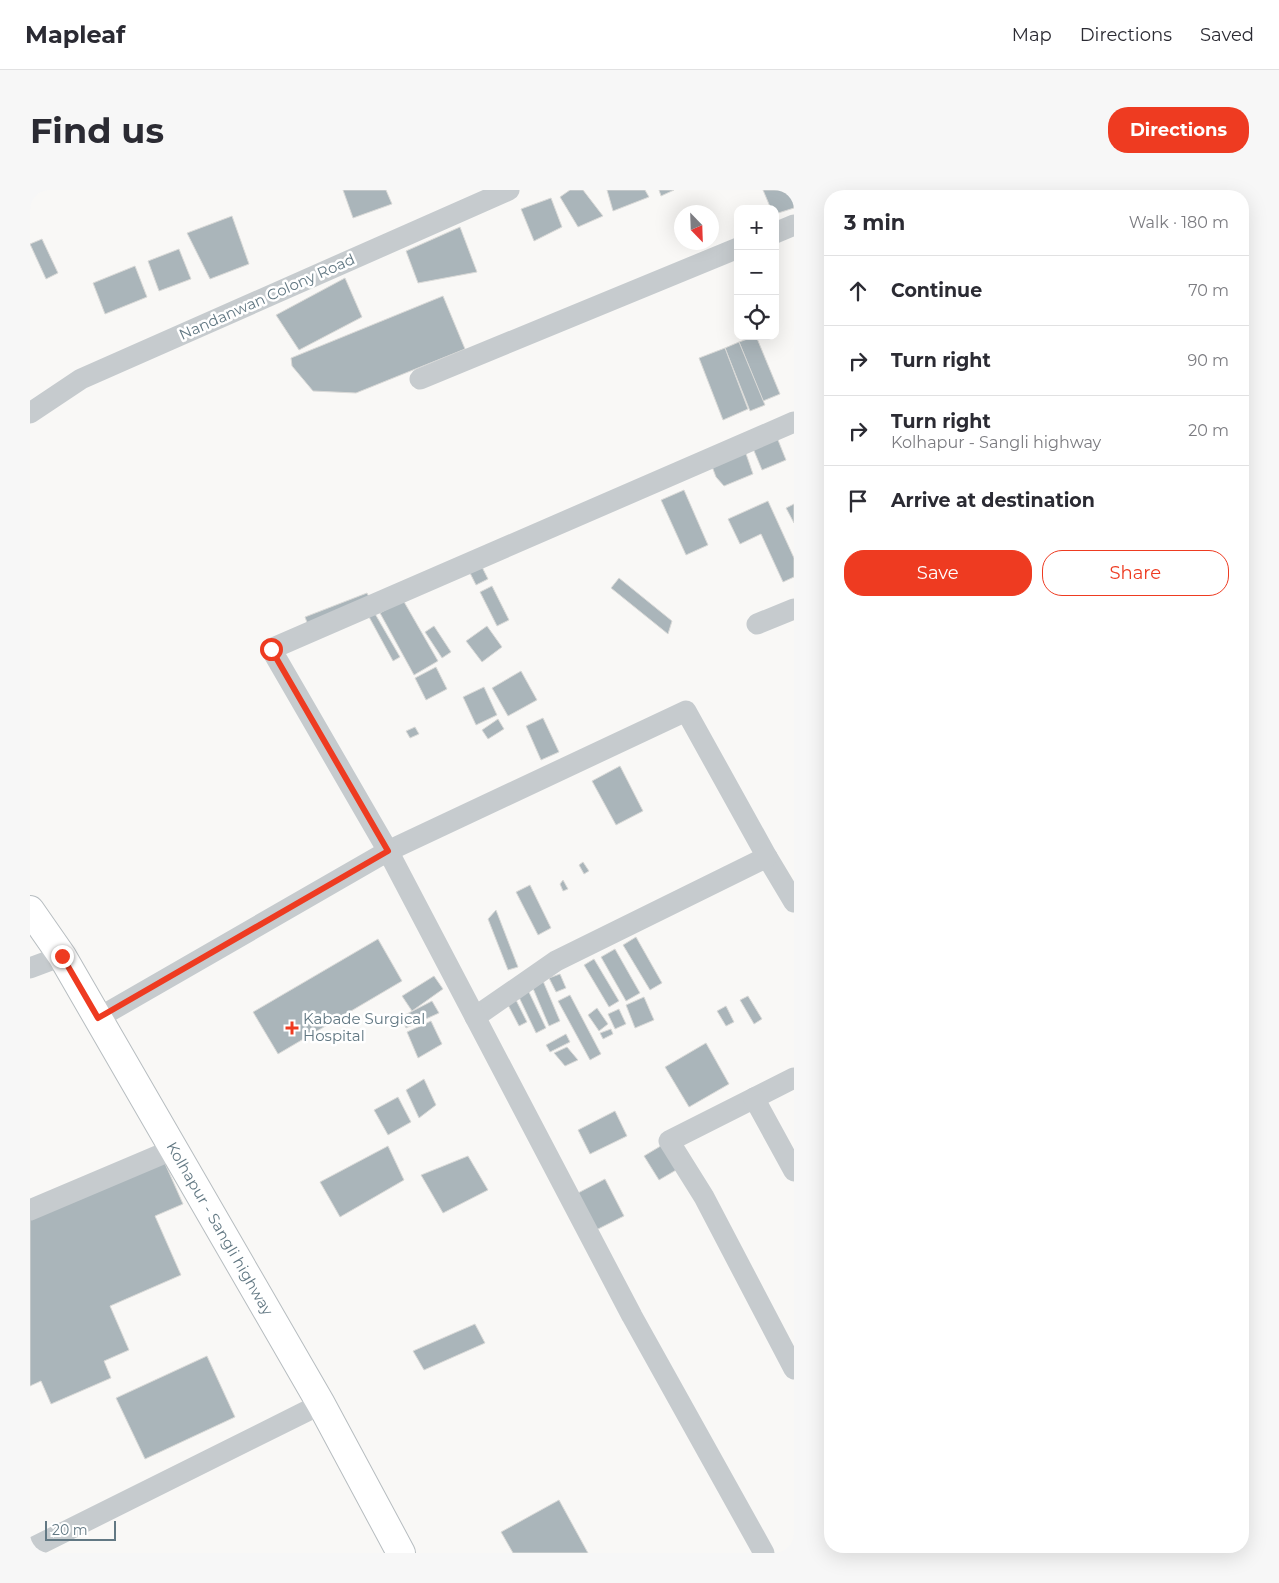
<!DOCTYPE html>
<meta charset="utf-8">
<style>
body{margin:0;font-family:Montserrat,sans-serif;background:#f7f7f7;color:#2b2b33}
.controls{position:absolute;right:15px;top:15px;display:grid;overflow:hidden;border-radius:10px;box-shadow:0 5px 20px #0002}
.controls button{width:45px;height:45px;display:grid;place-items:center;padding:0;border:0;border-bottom:1px solid #e1e1e2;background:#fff;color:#2b2b33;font:25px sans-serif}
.compass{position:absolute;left:644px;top:15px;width:45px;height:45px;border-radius:50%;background:#fff;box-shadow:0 5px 20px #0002;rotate:157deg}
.scale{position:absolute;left:15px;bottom:12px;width:71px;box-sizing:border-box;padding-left:5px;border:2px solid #627883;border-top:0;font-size:14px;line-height:18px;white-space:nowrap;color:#627883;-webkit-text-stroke:4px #fff;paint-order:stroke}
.stop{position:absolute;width:15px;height:15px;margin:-11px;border:4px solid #ee3b21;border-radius:50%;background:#fff}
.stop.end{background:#ee3b21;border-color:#fff;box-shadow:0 1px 5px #0008}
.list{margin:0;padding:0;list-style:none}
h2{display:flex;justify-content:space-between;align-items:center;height:65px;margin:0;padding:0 20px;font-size:21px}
h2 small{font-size:16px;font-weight:400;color:#7c7c81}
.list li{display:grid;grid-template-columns:32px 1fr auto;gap:15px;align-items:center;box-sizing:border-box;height:70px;padding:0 20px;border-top:1px solid #e1e1e2}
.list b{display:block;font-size:19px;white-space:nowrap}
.list p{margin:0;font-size:16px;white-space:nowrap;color:#7c7c81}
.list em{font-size:16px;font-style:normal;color:#7c7c81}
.actions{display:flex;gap:10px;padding:15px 20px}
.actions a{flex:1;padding:11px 0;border:1px solid #ee3b21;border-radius:20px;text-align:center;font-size:18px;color:#ee3b21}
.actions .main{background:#ee3b21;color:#fff}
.icon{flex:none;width:28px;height:28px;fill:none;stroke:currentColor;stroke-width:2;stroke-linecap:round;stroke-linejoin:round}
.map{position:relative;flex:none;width:764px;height:1363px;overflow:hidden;border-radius:20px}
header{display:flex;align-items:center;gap:30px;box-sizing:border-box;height:70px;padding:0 25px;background:#fff;border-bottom:1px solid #e1e1e2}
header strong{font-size:24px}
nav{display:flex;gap:28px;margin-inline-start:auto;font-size:18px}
.intro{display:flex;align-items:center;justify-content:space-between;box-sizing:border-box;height:120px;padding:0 30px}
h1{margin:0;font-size:35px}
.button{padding:12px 22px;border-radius:20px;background:#ee3b21;color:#fff;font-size:18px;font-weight:700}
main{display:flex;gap:30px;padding:0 30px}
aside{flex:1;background:#fff;border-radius:20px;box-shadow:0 5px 20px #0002}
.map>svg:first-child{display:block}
</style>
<header>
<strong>Mapleaf</strong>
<nav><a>Map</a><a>Directions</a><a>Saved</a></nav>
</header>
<div class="intro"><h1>Find us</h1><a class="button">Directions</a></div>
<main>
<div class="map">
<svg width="764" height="1363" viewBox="0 0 764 1363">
<rect width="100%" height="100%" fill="#f9f8f6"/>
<g fill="#aab5ba" stroke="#dadad8">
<path d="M313,0H356L362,14L323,28Z"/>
<path d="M540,0H553L573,26L548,37L530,7Z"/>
<path d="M577,0H615L619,7L583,21Z"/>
<path d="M629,0H644L631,6Z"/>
<path d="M733,0H764V18L745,24V19H741Z"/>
<path d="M521,8L532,37L504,51L491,19Z"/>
<path d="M202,26L219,74L180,89L157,43Z"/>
<path d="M430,37L447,82L388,93L376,61Z"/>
<path d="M12,49L28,83L16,89L0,54Z"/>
<path d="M149,59L161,89L129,101L118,71Z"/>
<path d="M105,76L117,107L75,124L63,93Z"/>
<path d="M315,88L332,127L269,160L246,125Z"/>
<path d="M413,106L435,159L326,203L283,201L262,176L261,168Z"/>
<path d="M726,146L750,204L733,211L709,152Z"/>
<path d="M709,152L735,215L720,221L695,158Z"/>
<path d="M695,158L718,219L693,230L669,168Z"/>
<path d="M746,245L756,270L732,280L722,256Z"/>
<path d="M714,258L723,284L694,296L686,287L680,271Z"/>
<path d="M654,300L678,355L656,365L631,310Z"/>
<path d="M738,311L764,368V387L753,392L731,344L710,354L698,329Z"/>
<path d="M764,314V333L756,318Z"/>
<path d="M452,377L458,389L446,395L440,383Z"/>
<path d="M589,388L642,431L638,444L581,398Z"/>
<path d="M462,396L479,430L467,436L450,402Z"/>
<path d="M337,403L341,411L278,435L275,427Z"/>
<path d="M373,410L408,471L384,485L350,423Z"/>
<path d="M344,422L370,467L363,471L338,425Z"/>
<path d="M404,436L421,462L412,468L395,442Z"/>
<path d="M457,436L472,457L452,472L436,451Z"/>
<path d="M406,477L417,499L396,510L385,488Z"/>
<path d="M491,481L507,510L478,526L462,498Z"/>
<path d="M454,497L467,525L446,535L433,507Z"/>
<path d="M513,528L529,562L511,570L496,536Z"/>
<path d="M468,529L474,539L458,549L452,540Z"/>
<path d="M385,537L389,544L380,548L376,541Z"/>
<path d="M590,576L613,621L586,635L562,591Z"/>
<path d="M553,672L559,681L554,684L549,675Z"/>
<path d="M533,690L538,699L533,701L530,694Z"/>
<path d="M500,695L521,738L508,745L486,702Z"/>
<path d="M466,720L488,777L478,780L458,729Z"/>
<path d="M606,747L632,793L620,800L593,755Z"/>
<path d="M348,749L372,791L248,864L223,822Z"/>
<path d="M585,759L610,803L596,811L571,767Z"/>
<path d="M564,769L589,811L579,817L554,775Z"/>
<path d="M530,784L536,798L526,802L519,788Z"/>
<path d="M404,786L413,799L382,821L372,806Z"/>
<path d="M513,791L530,831L519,836L502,796Z"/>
<path d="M497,798L516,838L506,843L487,803Z"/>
<path d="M540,805L571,864L560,870L528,811Z"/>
<path d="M718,806L732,829L724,834L710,810Z"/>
<path d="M614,807L624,830L605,838L596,815Z"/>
<path d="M485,808L497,832L489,836L477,813Z"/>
<path d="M402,811L409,823L376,838L371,827Z"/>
<path d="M696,816L704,832L696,836L687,821Z"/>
<path d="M567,818L578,834L569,841L558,825Z"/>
<path d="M589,819L596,834L585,839L578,824Z"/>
<path d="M401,831L412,854L388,868L377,842Z"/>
<path d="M581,839L583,844L573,849L570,843Z"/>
<path d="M536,844L540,852L520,862L516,855Z"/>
<path d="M676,853L699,894L659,917L635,877Z"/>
<path d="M537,857L548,870L535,876L524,863Z"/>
<path d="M394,889L406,915L389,928L376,900Z"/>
<path d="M368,907L381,932L358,945L344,920Z"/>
<path d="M585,921L597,946L560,964L548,940Z"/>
<path d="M639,951L653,976L629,990L614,966Z"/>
<path d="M358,956L374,990L310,1027L290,992Z"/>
<path d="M438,966L458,1000L413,1023L391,985Z"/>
<path d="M133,969L153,1014L125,1026L151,1085L80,1116L99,1160L74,1171L81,1188L21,1214L11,1191L0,1196V1027Z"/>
<path d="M575,989L594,1026L564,1041L546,1004Z"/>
<path d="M445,1134L455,1153L394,1180L383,1161Z"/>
<path d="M177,1166L205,1227L115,1269L86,1208Z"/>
<path d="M529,1310L558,1363H483L471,1342Z"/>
</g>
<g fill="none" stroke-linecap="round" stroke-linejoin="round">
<defs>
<g id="primary">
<path id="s1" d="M0,720L32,766L291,1214L371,1363"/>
</g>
</defs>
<use href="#primary" stroke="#b7bdc0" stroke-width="30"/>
<g stroke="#c6cbce" stroke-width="21">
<path d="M745,43L764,35"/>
<path d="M390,189L708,58"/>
<path d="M0,223L51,189L479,0"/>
<path d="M764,232L241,459L358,661L656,521L737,667L764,712"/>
<path d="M727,434L764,419"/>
<path d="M0,778L32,766"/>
<path d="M445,827L526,771L737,667"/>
<path d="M68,828L358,661L602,1126L734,1363"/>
<path d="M764,888L639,951L674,1007L764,1179"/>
<path d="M724,908L764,981"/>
<path d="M0,1020L144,959"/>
<path d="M0,1359L291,1214"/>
</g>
<use href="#primary" stroke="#fff" stroke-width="28"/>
</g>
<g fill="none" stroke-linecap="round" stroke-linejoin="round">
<path stroke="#ee3b21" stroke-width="6" d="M32,766L68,828L358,661L241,459"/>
</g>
<path fill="#ee3b21" stroke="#fff" stroke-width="2" d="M259.5 830.5h5v5h5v5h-5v5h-5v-5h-5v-5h5z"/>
<g text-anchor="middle" stroke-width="5" stroke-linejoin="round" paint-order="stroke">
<g font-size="15" fill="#627883" stroke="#fff">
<text transform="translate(237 107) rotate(-24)" y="5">Nandanwan Colony Road</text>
<text dy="5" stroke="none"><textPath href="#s1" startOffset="371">Kolhapur - Sangli highway</textPath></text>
</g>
<g font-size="15" fill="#627883" stroke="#fff" text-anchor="start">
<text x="273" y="834">Kabade Surgical<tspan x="273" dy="17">Hospital</tspan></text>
</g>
</g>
</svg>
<div class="controls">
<button>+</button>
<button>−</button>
<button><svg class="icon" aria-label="locate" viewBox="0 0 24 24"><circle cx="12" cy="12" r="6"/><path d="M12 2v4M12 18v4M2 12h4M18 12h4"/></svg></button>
</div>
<svg class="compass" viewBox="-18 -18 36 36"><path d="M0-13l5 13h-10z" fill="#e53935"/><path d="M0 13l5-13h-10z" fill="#7c7c81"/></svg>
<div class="scale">20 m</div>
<div class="stop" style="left:241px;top:459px"></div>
<div class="stop end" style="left:32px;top:766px"></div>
</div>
<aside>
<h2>3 min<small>Walk · 180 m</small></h2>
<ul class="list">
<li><svg class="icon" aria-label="ahead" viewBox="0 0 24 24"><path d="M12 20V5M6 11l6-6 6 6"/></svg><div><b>Continue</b></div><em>70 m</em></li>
<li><svg class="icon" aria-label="right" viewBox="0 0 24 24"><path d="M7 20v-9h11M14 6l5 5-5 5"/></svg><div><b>Turn right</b></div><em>90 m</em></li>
<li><svg class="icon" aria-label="right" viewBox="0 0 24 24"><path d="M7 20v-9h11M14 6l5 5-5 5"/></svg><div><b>Turn right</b><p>Kolhapur - Sangli highway</p></div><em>20 m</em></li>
<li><svg class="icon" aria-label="arrive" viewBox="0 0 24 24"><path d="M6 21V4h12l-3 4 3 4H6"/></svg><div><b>Arrive at destination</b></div></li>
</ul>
<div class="actions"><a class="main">Save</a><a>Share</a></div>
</aside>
</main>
